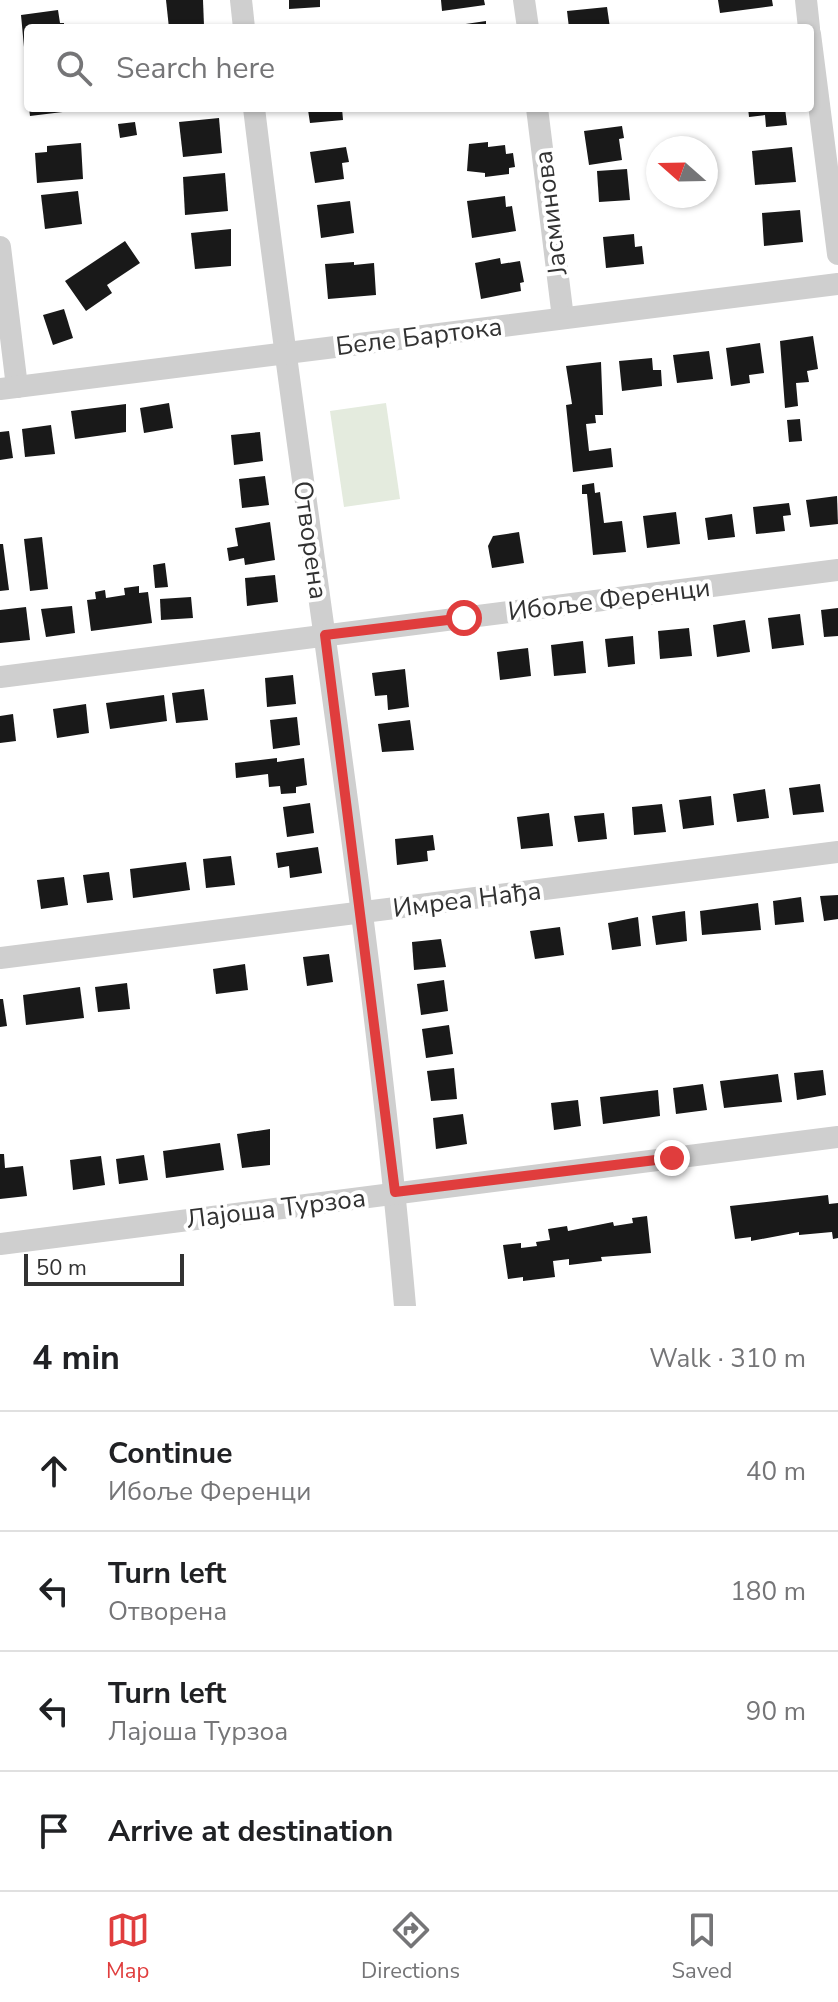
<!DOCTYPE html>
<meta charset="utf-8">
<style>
body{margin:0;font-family:"Nunito Sans",sans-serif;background:#f2f2f2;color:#202124}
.compass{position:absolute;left:646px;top:136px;width:72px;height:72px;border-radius:50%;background:#fff;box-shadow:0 2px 6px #0004;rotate:290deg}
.scale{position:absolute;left:24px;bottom:20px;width:160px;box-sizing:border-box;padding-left:8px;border:4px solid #323232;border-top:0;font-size:22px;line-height:28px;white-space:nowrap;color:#323232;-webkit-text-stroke:6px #fff;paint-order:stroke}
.stop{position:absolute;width:24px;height:24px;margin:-18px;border:6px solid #e03d3d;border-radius:50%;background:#fff}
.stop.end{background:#e03d3d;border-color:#fff;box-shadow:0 2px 8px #0008}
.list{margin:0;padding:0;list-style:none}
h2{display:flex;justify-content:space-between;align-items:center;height:104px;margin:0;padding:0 32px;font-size:34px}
h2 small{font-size:26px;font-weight:400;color:#757577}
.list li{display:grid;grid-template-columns:52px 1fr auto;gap:24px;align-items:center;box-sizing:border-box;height:120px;padding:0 32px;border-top:2px solid #e0e0e0}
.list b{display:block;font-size:30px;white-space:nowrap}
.list p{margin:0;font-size:26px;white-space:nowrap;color:#757577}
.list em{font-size:26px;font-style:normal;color:#757577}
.icon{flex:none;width:44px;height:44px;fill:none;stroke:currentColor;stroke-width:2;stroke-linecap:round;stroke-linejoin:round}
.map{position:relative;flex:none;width:838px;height:1306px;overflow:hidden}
.search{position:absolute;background:#fff;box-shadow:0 2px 6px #0004;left:24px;right:24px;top:24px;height:88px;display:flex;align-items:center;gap:20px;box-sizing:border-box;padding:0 28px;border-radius:8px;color:#757577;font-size:30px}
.sheet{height:584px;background:#fff}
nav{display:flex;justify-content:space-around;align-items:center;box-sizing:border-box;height:112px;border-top:2px solid #e0e0e0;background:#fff;font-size:22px;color:#757577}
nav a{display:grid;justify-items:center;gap:4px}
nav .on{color:#e03d3d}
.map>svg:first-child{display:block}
</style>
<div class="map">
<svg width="838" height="1306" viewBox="0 0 838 1306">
<rect width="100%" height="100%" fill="#fff"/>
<path fill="#e4ebde" d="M386,403L400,499L344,507L330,411Z"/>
<g fill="#191919">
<path d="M166,0H203L204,26L169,28Z"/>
<path d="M289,0H320V7L289,9Z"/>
<path d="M441,0H484L485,5L442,11Z"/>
<path d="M718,0H772L773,6L720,13Z"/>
<path d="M607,7L610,28H569L567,11Z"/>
<path d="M58,10L60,23H64V28H28V47H24L21,15Z"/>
<path d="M486,21V28H452V26Z"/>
<path d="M29,108H79V110L30,116Z"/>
<path d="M304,108H342L343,120L310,123L308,110Z"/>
<path d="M748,108H785L787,125L766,127L765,115L749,117Z"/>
<path d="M219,118L222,153L183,157L179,122Z"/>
<path d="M135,122L137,135L120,138L118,124Z"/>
<path d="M622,126L624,138L619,139L622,160L589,165L584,131Z"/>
<path d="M488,142V147L505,145L506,154L513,153L515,167L509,168V174L485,177V173L467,171L469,144Z"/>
<path d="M81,143L83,179L37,183L35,153L47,152V146Z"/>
<path d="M346,147L349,162L342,163L344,179L315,183L310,152Z"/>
<path d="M792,147L796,182L755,185L752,151Z"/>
<path d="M627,169L630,200L599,202L597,171Z"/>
<path d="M225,173L228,211L185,215L183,177Z"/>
<path d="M78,191L82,224L45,229L41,195Z"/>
<path d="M505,196L506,207L512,206L516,231L472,238L467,201Z"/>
<path d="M350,201L354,233L321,238L317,205Z"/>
<path d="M800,210L803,242L764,246L762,213Z"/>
<path d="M231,229V266L195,269L191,233Z"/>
<path d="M634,234L635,247L642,246L644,264L606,268L603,237Z"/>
<path d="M125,241L140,263L107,285L112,293L86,311L65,281Z"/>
<path d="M500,258L501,264L520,261L524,282L520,283L521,291L481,299L475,263Z"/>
<path d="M354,262V265L374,263L376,295L328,299L325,264Z"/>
<path d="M64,309L73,338L53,345L43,315Z"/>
<path d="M813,336L818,369L807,371L809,382L796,383L798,406L785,408L780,341Z"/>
<path d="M760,343L764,373L749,375L750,383L731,386L726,348Z"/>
<path d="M709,351L713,379L677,383L673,355Z"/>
<path d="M652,358L653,370H661L662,386L622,391L619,361Z"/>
<path d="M601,362L603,415H595L596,423L586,424L589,451L611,448L613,467L573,472L566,405L572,404L566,366Z"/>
<path d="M169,403L173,428L144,433L140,408Z"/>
<path d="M126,404V432L75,439L71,411Z"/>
<path d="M800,419L802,441L789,442L787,420Z"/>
<path d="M51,425L55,454L25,457L22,429Z"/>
<path d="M9,431L13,458L0,460V432Z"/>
<path d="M260,432L263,461L234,465L231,435Z"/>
<path d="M265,476L269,505L242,508L239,479Z"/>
<path d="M594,483L595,493L600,492L604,523L622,521L626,552L593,555L587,494H582V485Z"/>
<path d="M837,496L838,524L810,527L806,500Z"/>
<path d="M789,503L791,515L783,516L785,531L756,534L753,507Z"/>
<path d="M676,512L680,544L647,548L643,516Z"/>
<path d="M732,514L735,537L708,540L705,518Z"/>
<path d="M270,522L275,560L245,565L244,558L229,561L227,548L238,546L235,528Z"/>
<path d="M519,532L524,563L492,568L488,546L493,536Z"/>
<path d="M42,537L48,589L30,591L24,539Z"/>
<path d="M0,544H3L9,590L0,591Z"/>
<path d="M165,563L168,587L155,588L153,565Z"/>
<path d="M275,575L278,602L247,606L245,578Z"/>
<path d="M139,586V593L148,592L152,623L91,631L87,600L96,599L95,592L105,590L106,598L125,595L124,588Z"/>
<path d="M191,597L193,618L161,620L160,599Z"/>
<path d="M72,606L75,633L46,637L41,609Z"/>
<path d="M26,607L30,640L0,643V610Z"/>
<path d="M838,608V636L824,637L821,610Z"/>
<path d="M800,614L804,645L772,649L768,618Z"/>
<path d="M745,620L750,652L717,657L713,625Z"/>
<path d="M689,628L692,656L660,659L658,631Z"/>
<path d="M633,636L635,664L608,667L605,639Z"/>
<path d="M583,641L586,673L554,676L551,645Z"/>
<path d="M528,648L531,676L500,680L497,652Z"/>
<path d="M405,669L409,707L388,710L387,695L375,696L372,673Z"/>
<path d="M293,675L296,704L267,707L265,678Z"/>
<path d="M204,689L208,720L176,723L172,693Z"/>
<path d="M164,695L167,721L110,729L106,703Z"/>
<path d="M86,704L89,733L57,738L53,709Z"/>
<path d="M13,714L16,741L0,743V716Z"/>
<path d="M297,717L300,745L273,749L270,720Z"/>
<path d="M410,720L414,750L382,752L378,724Z"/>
<path d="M277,758V762L304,758L307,785L296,787V793L281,794L280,786L269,787L268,774L236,778L235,763Z"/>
<path d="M820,784L824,812L793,815L789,788Z"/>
<path d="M765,789L769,818L737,822L733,794Z"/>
<path d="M711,796L714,825L683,829L679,800Z"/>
<path d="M310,803L314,833L287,837L283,807Z"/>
<path d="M662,804L666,832L634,835L632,807Z"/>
<path d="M549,813L553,846L521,849L517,817Z"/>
<path d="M604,813L607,839L578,842L574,816Z"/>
<path d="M433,835L435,850L427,851L428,861L397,865L395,839Z"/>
<path d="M318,847L322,873L290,878L289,866L278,868L276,853Z"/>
<path d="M231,856L235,885L206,888L203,859Z"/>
<path d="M186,862L190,890L133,898L130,869Z"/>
<path d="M109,872L113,900L87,903L83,875Z"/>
<path d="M64,877L68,905L41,909L37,880Z"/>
<path d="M838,895V919L824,921L820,896Z"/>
<path d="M801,897L804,922L775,925L773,901Z"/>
<path d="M758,903L761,930L702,935L700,911Z"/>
<path d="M685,911L687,941L656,945L652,916Z"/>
<path d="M638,917L641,946L612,950L608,923Z"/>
<path d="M560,927L564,955L535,959L530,931Z"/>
<path d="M441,939L446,967L414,970L412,942Z"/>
<path d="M329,954L333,982L307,986L303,957Z"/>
<path d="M245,964L248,990L216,994L213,969Z"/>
<path d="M444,980L448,1011L421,1015L417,984Z"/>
<path d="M127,983L130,1009L98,1012L95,987Z"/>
<path d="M80,987L84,1018L26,1025L23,995Z"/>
<path d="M0,999H3L7,1026L0,1027Z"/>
<path d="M449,1025L453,1054L426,1058L422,1029Z"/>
<path d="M454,1068L457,1099L431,1101L427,1071Z"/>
<path d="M823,1070L826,1095L797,1100L794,1073Z"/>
<path d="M778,1074L782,1102L724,1108L720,1081Z"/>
<path d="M703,1084L707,1110L676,1114L673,1088Z"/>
<path d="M658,1090L660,1116L603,1124L600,1097Z"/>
<path d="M578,1100L581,1126L554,1130L551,1103Z"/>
<path d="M463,1114L467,1144L436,1149L433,1118Z"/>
<path d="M270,1129V1165L242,1168L237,1134Z"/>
<path d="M220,1143L224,1170L166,1178L163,1151Z"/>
<path d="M0,1154H4L5,1168L23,1166L27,1196L0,1199Z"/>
<path d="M144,1155L148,1180L119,1184L116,1159Z"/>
<path d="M101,1156L105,1185L73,1190L70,1160Z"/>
<path d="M828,1195L829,1204L838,1203V1238L833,1239L832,1232L799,1235V1232L751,1241V1237L735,1239L730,1206Z"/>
<path d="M647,1216L651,1253L601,1257L602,1261L569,1265V1259L553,1261L555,1277L523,1281V1277L508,1279L503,1245L521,1243V1248L537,1246L536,1242L550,1240L548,1229L567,1226L568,1231L613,1222L614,1226L633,1223L632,1218Z"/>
</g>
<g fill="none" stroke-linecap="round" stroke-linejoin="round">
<g stroke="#cfcfcf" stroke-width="22">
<path d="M241,0L244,28"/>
<path d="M524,0L528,28"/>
<path d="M806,0L809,28"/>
<path d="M810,34L838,254"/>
<path d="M254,108C302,508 370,905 405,1306"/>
<path d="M537,108L563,318"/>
<path d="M0,247L17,387"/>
<path d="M0,389L838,284"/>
<path d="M0,677L838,570"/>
<path d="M0,958L838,852"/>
<path d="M0,1244L838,1137"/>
</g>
</g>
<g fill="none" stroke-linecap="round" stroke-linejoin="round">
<path stroke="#e03d3d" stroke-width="10" d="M464,618L325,635L395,1192L672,1158"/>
</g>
<g text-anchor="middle" stroke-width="8" stroke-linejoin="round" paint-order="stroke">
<g font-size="26" fill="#323232" stroke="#fff">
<text transform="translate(550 213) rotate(-97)" y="9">Јасминова</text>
<text transform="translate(419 336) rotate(-7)" y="9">Беле Бартока</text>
<text transform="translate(311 540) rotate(82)" y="9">Отворена</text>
<text transform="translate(609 599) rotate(-7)" y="9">Ибоље Ференци</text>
<text transform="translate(467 899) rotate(-7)" y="9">Имреа Нађа</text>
<text transform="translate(276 1208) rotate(-7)" y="9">Лајоша Турзоа</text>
</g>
</g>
</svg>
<svg class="compass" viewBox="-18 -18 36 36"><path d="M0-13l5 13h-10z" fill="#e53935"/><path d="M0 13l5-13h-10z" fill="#757577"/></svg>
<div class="scale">50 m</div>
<div class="stop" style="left:464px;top:618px"></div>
<div class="stop end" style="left:672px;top:1158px"></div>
<div class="search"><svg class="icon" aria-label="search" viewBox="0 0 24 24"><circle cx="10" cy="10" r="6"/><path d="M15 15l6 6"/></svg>Search here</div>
</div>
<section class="sheet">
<h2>4 min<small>Walk · 310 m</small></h2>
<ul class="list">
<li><svg class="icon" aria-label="ahead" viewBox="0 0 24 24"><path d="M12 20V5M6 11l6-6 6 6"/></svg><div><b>Continue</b><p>Ибоље Ференци</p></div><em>40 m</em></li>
<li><svg class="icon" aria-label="left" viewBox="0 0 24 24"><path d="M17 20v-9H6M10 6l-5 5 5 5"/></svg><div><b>Turn left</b><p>Отворена</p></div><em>180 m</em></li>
<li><svg class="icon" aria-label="left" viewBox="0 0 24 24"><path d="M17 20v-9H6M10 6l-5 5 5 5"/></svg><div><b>Turn left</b><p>Лајоша Турзоа</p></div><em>90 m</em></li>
<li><svg class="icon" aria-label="arrive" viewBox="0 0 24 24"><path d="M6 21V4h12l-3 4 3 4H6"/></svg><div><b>Arrive at destination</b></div></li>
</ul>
</section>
<nav>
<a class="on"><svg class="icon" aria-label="map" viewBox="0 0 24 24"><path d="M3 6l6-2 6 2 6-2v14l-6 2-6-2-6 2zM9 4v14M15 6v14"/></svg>Map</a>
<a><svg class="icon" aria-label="directions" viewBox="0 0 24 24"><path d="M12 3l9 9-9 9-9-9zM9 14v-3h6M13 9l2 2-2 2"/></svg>Directions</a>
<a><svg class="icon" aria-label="saved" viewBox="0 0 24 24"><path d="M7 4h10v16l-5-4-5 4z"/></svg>Saved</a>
</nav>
